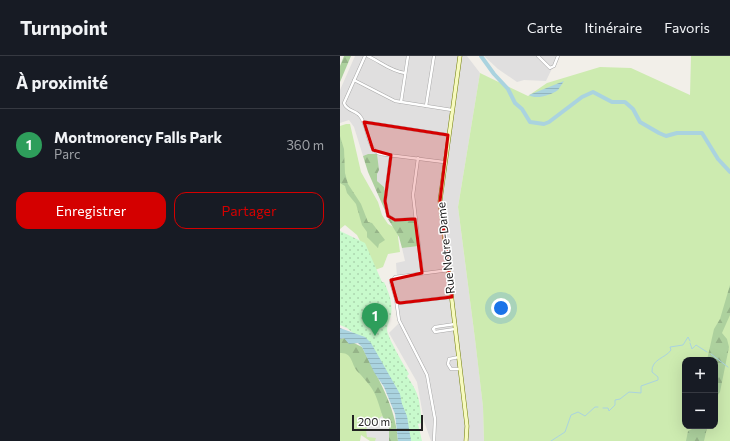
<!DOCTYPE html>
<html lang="fr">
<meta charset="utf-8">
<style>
body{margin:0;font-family:Commissioner,sans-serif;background:#242831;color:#f1f3f6}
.controls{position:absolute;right:12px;bottom:12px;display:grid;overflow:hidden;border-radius:8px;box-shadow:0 4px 16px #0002}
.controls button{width:36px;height:36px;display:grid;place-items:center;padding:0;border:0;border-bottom:1px solid #363941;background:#171b24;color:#f1f3f6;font:20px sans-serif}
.scale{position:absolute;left:12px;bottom:10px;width:71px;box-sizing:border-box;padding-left:4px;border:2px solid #222;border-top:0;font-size:11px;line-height:14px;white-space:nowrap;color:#222;-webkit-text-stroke:3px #fff;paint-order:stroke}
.you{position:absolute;left:161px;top:252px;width:14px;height:14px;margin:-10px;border:3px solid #fff;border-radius:50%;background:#1a73e8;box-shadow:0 0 0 6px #1a73e833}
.badge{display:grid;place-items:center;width:26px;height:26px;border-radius:50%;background:#d40000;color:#fff;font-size:13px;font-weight:700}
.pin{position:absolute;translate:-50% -33px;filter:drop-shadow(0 1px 2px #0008)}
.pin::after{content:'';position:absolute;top:21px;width:14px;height:12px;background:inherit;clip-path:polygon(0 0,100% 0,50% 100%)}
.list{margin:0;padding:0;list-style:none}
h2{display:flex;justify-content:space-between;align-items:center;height:52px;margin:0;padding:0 16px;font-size:17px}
h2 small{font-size:13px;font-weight:400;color:#9ea1a6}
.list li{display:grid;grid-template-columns:26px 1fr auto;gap:12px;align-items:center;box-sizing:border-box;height:72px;padding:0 16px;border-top:1px solid #363941}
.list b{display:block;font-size:15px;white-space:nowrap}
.list p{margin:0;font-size:13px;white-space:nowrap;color:#9ea1a6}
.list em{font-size:13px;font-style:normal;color:#9ea1a6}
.actions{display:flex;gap:8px;padding:12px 16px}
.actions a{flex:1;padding:9px 0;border:1px solid #d40000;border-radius:12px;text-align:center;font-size:14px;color:#d40000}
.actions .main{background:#d40000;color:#fff}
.map{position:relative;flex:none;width:390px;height:385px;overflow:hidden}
header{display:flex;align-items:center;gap:24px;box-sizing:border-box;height:56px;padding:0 20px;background:#171b24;border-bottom:1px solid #363941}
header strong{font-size:19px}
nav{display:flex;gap:22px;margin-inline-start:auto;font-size:14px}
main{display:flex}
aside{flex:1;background:#171b24}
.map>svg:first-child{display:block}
</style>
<header>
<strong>Turnpoint</strong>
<nav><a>Carte</a><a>Itinéraire</a><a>Favoris</a></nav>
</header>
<main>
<aside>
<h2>À proximité<small></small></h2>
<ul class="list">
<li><span class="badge" style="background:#2e9e5b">1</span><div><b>Montmorency Falls Park</b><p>Parc</p></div><em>360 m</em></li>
</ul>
<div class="actions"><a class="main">Enregistrer</a><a>Partager</a></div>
</aside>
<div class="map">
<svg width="390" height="385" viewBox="0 0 390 385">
<defs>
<pattern id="forest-firs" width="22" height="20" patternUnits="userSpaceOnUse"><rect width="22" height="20" fill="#add19e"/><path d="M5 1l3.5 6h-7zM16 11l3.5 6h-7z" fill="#95b388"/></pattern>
<pattern id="park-dots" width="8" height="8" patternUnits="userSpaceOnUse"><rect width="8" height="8" fill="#c8facc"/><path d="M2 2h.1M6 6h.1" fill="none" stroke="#acd6af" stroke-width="1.8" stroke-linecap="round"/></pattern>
<pattern id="water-rules" width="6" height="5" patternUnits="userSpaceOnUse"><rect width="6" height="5" fill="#aad3df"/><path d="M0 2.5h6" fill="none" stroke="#92b5bf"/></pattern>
</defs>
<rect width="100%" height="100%" fill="#f2efe9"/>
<g fill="#e0dfdf">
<path d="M15,0H127L140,17L118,151L135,283L143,351L144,385H91L84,365L77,326L49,277L60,266L51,226L57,221L56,207L65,205L62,192L79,190L76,161L48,163L44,131L37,125L28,98L23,100L14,71L9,64L0,67V34Z"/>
<path d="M144,0H218L206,25L184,24L177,26L158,13Z"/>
</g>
<g fill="#cdebb0" fill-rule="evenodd">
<path d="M351,0H390V385H144L143,351L135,283L118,151L140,17L188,40L207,27L260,11L291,12L350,39ZM345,304H375V370H345Z"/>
<path d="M6,68H10L21,116L38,146L42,159L48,168L57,173L60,196L48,198L43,211L35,214L17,179L5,169L0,173V70Z"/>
<path d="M0,290L13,293L44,349L51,385H30L21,379L20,385H0Z"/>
</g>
<g fill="url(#forest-firs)">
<path d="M4,0H11L0,26V10Z"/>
<path d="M0,80L4,93L5,117L8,128L21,148L28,166L32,167L45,184L39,188L38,192L27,181V176L22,169L16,148L7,137L5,130L0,127Z"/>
<path d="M28,98H37L39,114L37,118V125L44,131L47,159L28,116L23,100Z"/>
<path d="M76,161L79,190L62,192L59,181L48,163Z"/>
<path d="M390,229V259L382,277L387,283L389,291L380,336L375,343V304H367L374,273L380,263Z"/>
<path d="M4,282L22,291C37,321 56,350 58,385H48C49,375 47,370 43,361C35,337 36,335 18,316C11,309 13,296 0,297V283Z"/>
<path d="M363,370L367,372L364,385H346L348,375L356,371Z"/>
</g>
<path fill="url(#park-dots)" d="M0,175L25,187L42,226H44C49,237 53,247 51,259C50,263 47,270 47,274C48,282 64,309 69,318L67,320C81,341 79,345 82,367L78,368L82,385H69L58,340L13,277L7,272L0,269Z"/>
<path fill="#e2e2e2" d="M42,360L49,372V385H35L36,382L27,381L26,374L28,369L30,370Z"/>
<g fill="url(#water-rules)">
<path d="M224,25C222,28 220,31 218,34C212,39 195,44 189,39Z"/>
<path d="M0,272L25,281L31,287L60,338L62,348L67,360L71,385H58L55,358L44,331L34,316L22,291L18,287L9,288L4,282L0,283Z"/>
</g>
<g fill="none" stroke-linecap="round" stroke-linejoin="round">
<g stroke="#aad3df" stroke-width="1">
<path d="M350,287L352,293L356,289L367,296"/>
<path d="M371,298L388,311"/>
<path d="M263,352H268L269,355L275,349V344L280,343L289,336L301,337V330L318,324V321L312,316C311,303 326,302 331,294L330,291L343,289L348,281L350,285"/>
<path d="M211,385L225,376L231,359L238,356L245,360L255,351H258"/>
</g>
<path stroke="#aad3df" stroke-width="4" d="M141,0L154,18L168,33L175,47L182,53L190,66L204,68L209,66L242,41L253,36L272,46H285L293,53L300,66L319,77L326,80L337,77H362L378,103L390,116"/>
<defs>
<g id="street">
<path d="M25,0L4,47C6,55 16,54 20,60C29,71 26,92 40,98L104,106"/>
<path d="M28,0C41,6 50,15 65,17"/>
<path d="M198,0L210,12L214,10L218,0"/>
<path d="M14,24L55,45L112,54"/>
<path d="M61,46L68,0"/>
<path d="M86,50L94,0"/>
<path d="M24,66L108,79"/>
<path d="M51,99L45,145L48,160L55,164L75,163"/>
<path d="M78,102L73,139L82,217"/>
<path d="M57,246L60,247L111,241"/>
<path d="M115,268L95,271L93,273L95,276L115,273"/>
<path d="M119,301L109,303L108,308L111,313H120"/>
<path d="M94,385L95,363L87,319L59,264L56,243L51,226L55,221L109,214"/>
</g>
<path id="secondary" d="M120,0L100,145L127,370L126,385"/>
</defs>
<use href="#street" stroke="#a9a9a9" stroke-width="3.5"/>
<use href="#secondary" stroke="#707d05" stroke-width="4.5"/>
<use href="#street" stroke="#fff" stroke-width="2.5"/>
<use href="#secondary" stroke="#f7fabf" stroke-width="3.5"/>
</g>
<path fill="#d40000" fill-opacity="0.2" stroke="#d40000" stroke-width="3" stroke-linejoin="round" d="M24,66L108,79L100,145L112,241L60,247L57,246L51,224L82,217L75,163L55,164L48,160L45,145L51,99L33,94Z"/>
<g text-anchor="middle" stroke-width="3" stroke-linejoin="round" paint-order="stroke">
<g font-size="12" fill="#222" stroke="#fff">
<text transform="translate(106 192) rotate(-96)" y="4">Rue Notre-Dame</text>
</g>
</g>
</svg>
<div class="controls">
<button>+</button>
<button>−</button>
</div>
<div class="scale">200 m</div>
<div class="you"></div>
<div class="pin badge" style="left:35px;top:280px;background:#2e9e5b">1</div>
</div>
</main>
